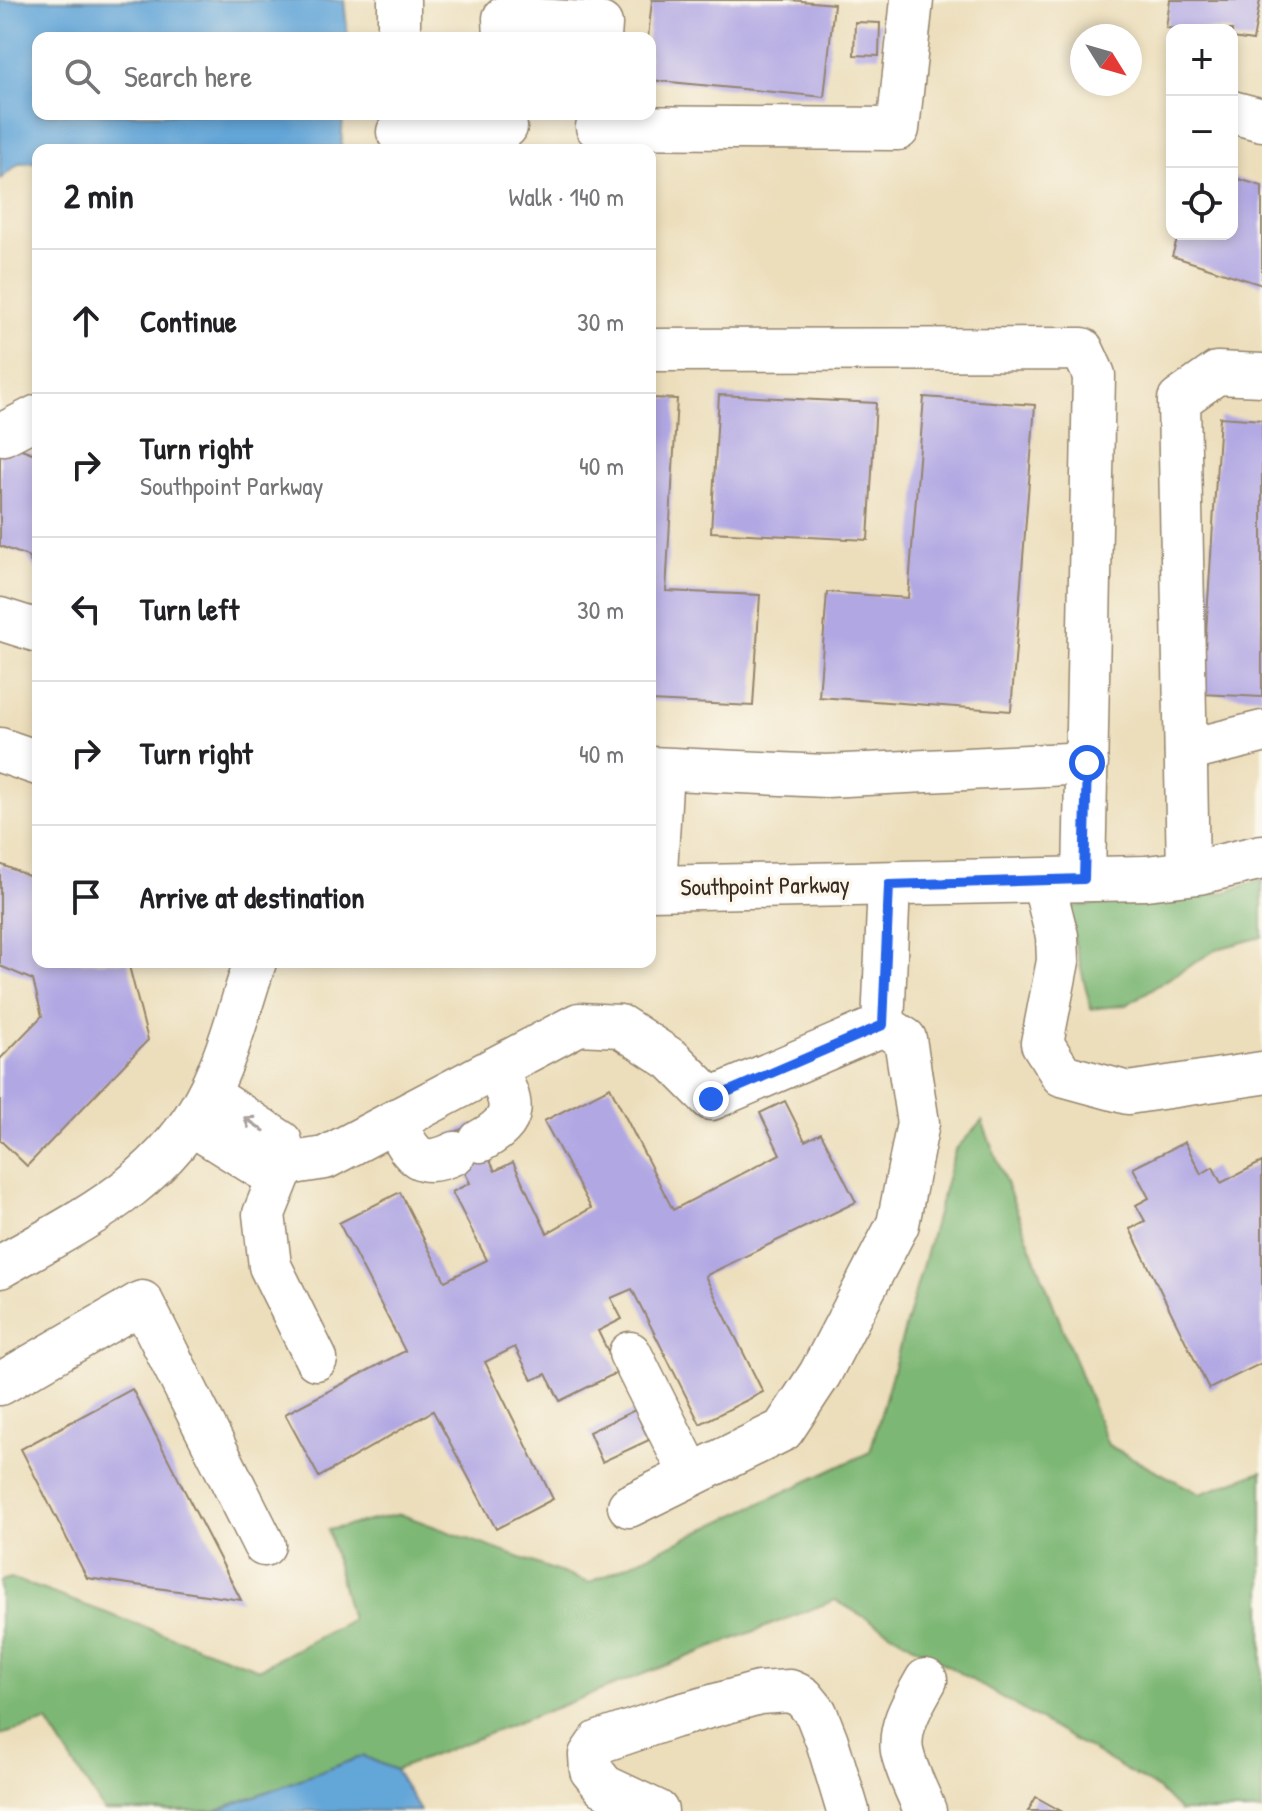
<!DOCTYPE html>
<meta charset="utf-8">
<style>
body{margin:0;font-family:"Patrick Hand",sans-serif;background:#f6f6f6;color:#202124}
.controls{position:absolute;right:24px;top:24px;display:grid;overflow:hidden;border-radius:16px;box-shadow:0 4px 12px #0003}
.controls button{width:72px;height:72px;display:grid;place-items:center;padding:0;border:0;border-bottom:2px solid #e0e0e0;background:#fff;color:#202124;font:40px sans-serif}
.compass{position:absolute;left:1070px;top:24px;width:72px;height:72px;border-radius:50%;background:#fff;box-shadow:0 4px 12px #0003;rotate:127deg}
.stop{position:absolute;width:24px;height:24px;margin:-18px;border:6px solid #2563eb;border-radius:50%;background:#fff}
.stop.end{background:#2563eb;border-color:#fff;box-shadow:0 2px 8px #0008}
.list{margin:0;padding:0;list-style:none}
h2{display:flex;justify-content:space-between;align-items:center;height:104px;margin:0;padding:0 32px;font-size:34px}
h2 small{font-size:26px;font-weight:400;color:#757577}
.list li{display:grid;grid-template-columns:52px 1fr auto;gap:24px;align-items:center;box-sizing:border-box;height:144px;padding:0 32px;border-top:2px solid #e0e0e0}
.list b{display:block;font-size:30px;white-space:nowrap}
.list p{margin:0;font-size:26px;white-space:nowrap;color:#757577}
.list em{font-size:26px;font-style:normal;color:#757577}
.icon{flex:none;width:44px;height:44px;fill:none;stroke:currentColor;stroke-width:2;stroke-linecap:round;stroke-linejoin:round}
.map{position:relative;flex:none;width:1262px;height:1811px;overflow:hidden}
.search{position:absolute;background:#fff;box-shadow:0 4px 12px #0003;left:32px;top:32px;width:624px;height:88px;display:flex;align-items:center;gap:20px;box-sizing:border-box;padding:0 28px;border-radius:16px;color:#757577;font-size:30px}
.panel{position:absolute;background:#fff;box-shadow:0 4px 12px #0003;left:32px;top:144px;width:624px;height:824px;border-radius:16px}
.map>svg:first-child{display:block}
</style>
<div class="map">
<svg width="1262" height="1811" viewBox="0 0 1262 1811">
<rect width="100%" height="100%" fill="#fbf7ec"/>
<filter id="ink" filterUnits="userSpaceOnUse"><feTurbulence type="fractalNoise" baseFrequency=".0125" numOctaves="2"/><feDisplacementMap in="SourceGraphic" scale="16" xChannelSelector="R" yChannelSelector="G"/><feConvolveMatrix kernelMatrix="1 2 1 2 8 2 1 2 1" color-interpolation-filters="sRGB"/></filter>
<filter id="wash" filterUnits="userSpaceOnUse"><feTurbulence type="fractalNoise" baseFrequency=".006" numOctaves="4" result="noise"/><feDisplacementMap in="SourceGraphic" scale="32" xChannelSelector="R" yChannelSelector="G"/><feGaussianBlur stdDeviation="1.8" result="paint"/><feColorMatrix in="noise" values="0 0 0 0 0 0 0 0 0 0 0 0 0 0 0 0 0 1.4 0 .05"/><feComposite in="paint" operator="in"/></filter>
<g filter="url(#wash)">
<rect width="100%" height="100%" fill="#ecdebb"/>
<g fill="#7db775" stroke="#5c704a" stroke-width="2">
<path d="M1262,879V937L1217,949L1126,1005L1091,1009L1066,907L1227,892Z"/>
<path d="M982,1121L1108,1445L1200,1494L1262,1471V1811H1180L1158,1789L835,1600L395,1770L363,1756L215,1811H104L47,1722L0,1735V1581L11,1578L259,1669L351,1620L328,1530L400,1514L589,1583L870,1452L955,1150Z"/>
</g>
<g fill="#64a6d8" stroke="#50687b" stroke-width="2">
<path d="M0,0H344L348,38H38V114H343L341,150H38V162L20,163L0,179Z"/>
<path d="M363,1756L395,1770L420,1811H215Z"/>
</g>
<g id="blocks">
<g fill="#b1a7e3">
<path d="M652,0H790L834,4L824,97L650,80L648,38Z"/>
<path d="M1170,0H1260L1253,41L1232,38V30L1166,28Z"/>
<path d="M855,22L880,23L879,56L854,55Z"/>
<path d="M1232,177L1262,186V285L1172,256L1179,234H1232Z"/>
<path d="M719,395L876,403L868,540L711,532Z"/>
<path d="M924,397L1035,405L1011,711L819,697L827,592L908,598Z"/>
<path d="M650,398L677,399L666,591L760,595L753,706L650,701Z"/>
<path d="M1220,417L1262,420V697L1202,694Z"/>
<path d="M0,433L7,444L38,455V567L35,569L27,556L0,546Z"/>
<path d="M0,864L38,880V962H128L148,1040L27,1166L0,1140V1059L42,1016L33,980L0,966Z"/>
<path d="M610,1087L673,1210L780,1154L760,1113L785,1101L805,1141L821,1133L856,1202L705,1276L763,1392L700,1424L632,1289L611,1298L622,1319L598,1331L618,1372L560,1401L546,1374L532,1380L515,1347L485,1362L553,1499L496,1529L433,1411L319,1477L285,1414L405,1351L339,1223L400,1192L445,1281L487,1260L452,1192L470,1183L447,1136L472,1124L495,1171L513,1162L547,1233L591,1208L544,1121Z"/>
<path d="M1185,1142L1201,1174L1213,1167L1221,1183L1262,1162V1363L1209,1389L1130,1229L1145,1221L1136,1205L1149,1198L1133,1168Z"/>
<path d="M132,1389L241,1600L87,1578L21,1449Z"/>
<path d="M635,1410L649,1440L602,1462L589,1432Z"/>
<path d="M1036,1797L1061,1811H1028Z"/>
</g>
</g>
</g>
<g filter="url(#ink)">
<use href="#blocks" fill-opacity="0" stroke="#94846c" stroke-width="2"/>
<g fill="none" stroke-linecap="round" stroke-linejoin="round">
<defs>
<g id="minor">
<path d="M399,38V0"/>
<path d="M505,38L504,18L601,24L600,38"/>
<path d="M1232,112L1262,120"/>
<path d="M597,127L898,129L912,0"/>
<path d="M398,132L506,127"/>
<path d="M650,350L1082,349L1094,375L1084,879"/>
<path d="M3,434L38,416"/>
<path d="M0,619L38,631"/>
<path d="M1186,751L1262,732"/>
<path d="M650,768L826,776L1087,763"/>
<path d="M1188,873L1179,400L1217,373L1262,375"/>
<path d="M1043,881L1057,936L1058,961L1042,1043L1062,1075L1128,1093L1262,1073"/>
<path d="M655,888L662,769"/>
<path d="M883,1025L889,885"/>
<path d="M208,1094L281,1142L284,1164L264,1214L270,1266L316,1359"/>
<path d="M394,1122C411,1153 417,1171 455,1153"/>
<path d="M191,1124L261,1168L325,1158L579,1024L620,1026L672,1060L711,1099L883,1025L905,1039L918,1123L898,1224L820,1374L783,1430L629,1506"/>
<path d="M480,1141C519,1120 515,1103 494,1069"/>
<path d="M0,1267C82,1220 163,1183 208,1094C229,1053 240,1006 255,962"/>
<path d="M630,1353L691,1475"/>
<path d="M0,1384L142,1302L264,1545"/>
<path d="M657,1811L604,1786L591,1770L590,1755L599,1742L673,1717L759,1693L790,1691L803,1697L816,1713L827,1741L848,1811"/>
<path d="M925,1811C918,1792 906,1771 902,1751C898,1726 915,1700 926,1680"/>
</g>
<g id="major">
<path d="M0,750L38,763"/>
<path d="M650,888L1146,878L1198,872L1262,857"/>
</g>
</defs>
<use href="#minor" stroke="#94846c" stroke-width="45"/>
<use href="#major" stroke="#94846c" stroke-width="47"/>
<use href="#minor" stroke="#fff" stroke-width="42"/>
<use href="#major" stroke="#fff" stroke-width="44"/>
</g>
<defs><path id="oneway-shaft" d="M-6 0H5M1.5-3L5.5 0L1.5 3" fill="none" stroke-width="1.6" stroke-linecap="round" stroke-linejoin="round" transform="scale(2)"/></defs>
<use stroke="#a79f9a" href="#oneway-shaft" transform="translate(254 1124) rotate(-146)"/>
</g>
<g fill="none" stroke-linecap="round" stroke-linejoin="round" filter="url(#ink)">
<path stroke="#2563eb" stroke-width="10" d="M711,1099L883,1025L889,885L1084,879L1087,763"/>
</g>
<g text-anchor="middle" stroke-width="7" stroke-linejoin="round" paint-order="stroke">
<g font-size="24" fill="#3b2a1e" stroke="#fbf7ec">
<text transform="translate(765 886) rotate(-1)" y="8">Southpoint Parkway</text>
</g>
</g>
</svg>
<div class="controls">
<button>+</button>
<button>−</button>
<button><svg class="icon" aria-label="locate" viewBox="0 0 24 24"><circle cx="12" cy="12" r="6"/><path d="M12 2v4M12 18v4M2 12h4M18 12h4"/></svg></button>
</div>
<svg class="compass" viewBox="-18 -18 36 36"><path d="M0-13l5 13h-10z" fill="#e53935"/><path d="M0 13l5-13h-10z" fill="#757577"/></svg>
<div class="stop" style="left:1087px;top:763px"></div>
<div class="stop end" style="left:711px;top:1099px"></div>
<div class="search"><svg class="icon" aria-label="search" viewBox="0 0 24 24"><circle cx="10" cy="10" r="6"/><path d="M15 15l6 6"/></svg>Search here</div>
<section class="panel">
<h2>2 min<small>Walk · 140 m</small></h2>
<ul class="list">
<li><svg class="icon" aria-label="ahead" viewBox="0 0 24 24"><path d="M12 20V5M6 11l6-6 6 6"/></svg><div><b>Continue</b></div><em>30 m</em></li>
<li><svg class="icon" aria-label="right" viewBox="0 0 24 24"><path d="M7 20v-9h11M14 6l5 5-5 5"/></svg><div><b>Turn right</b><p>Southpoint Parkway</p></div><em>40 m</em></li>
<li><svg class="icon" aria-label="left" viewBox="0 0 24 24"><path d="M17 20v-9H6M10 6l-5 5 5 5"/></svg><div><b>Turn left</b></div><em>30 m</em></li>
<li><svg class="icon" aria-label="right" viewBox="0 0 24 24"><path d="M7 20v-9h11M14 6l5 5-5 5"/></svg><div><b>Turn right</b></div><em>40 m</em></li>
<li><svg class="icon" aria-label="arrive" viewBox="0 0 24 24"><path d="M6 21V4h12l-3 4 3 4H6"/></svg><div><b>Arrive at destination</b></div></li>
</ul>
</section>
</div>
